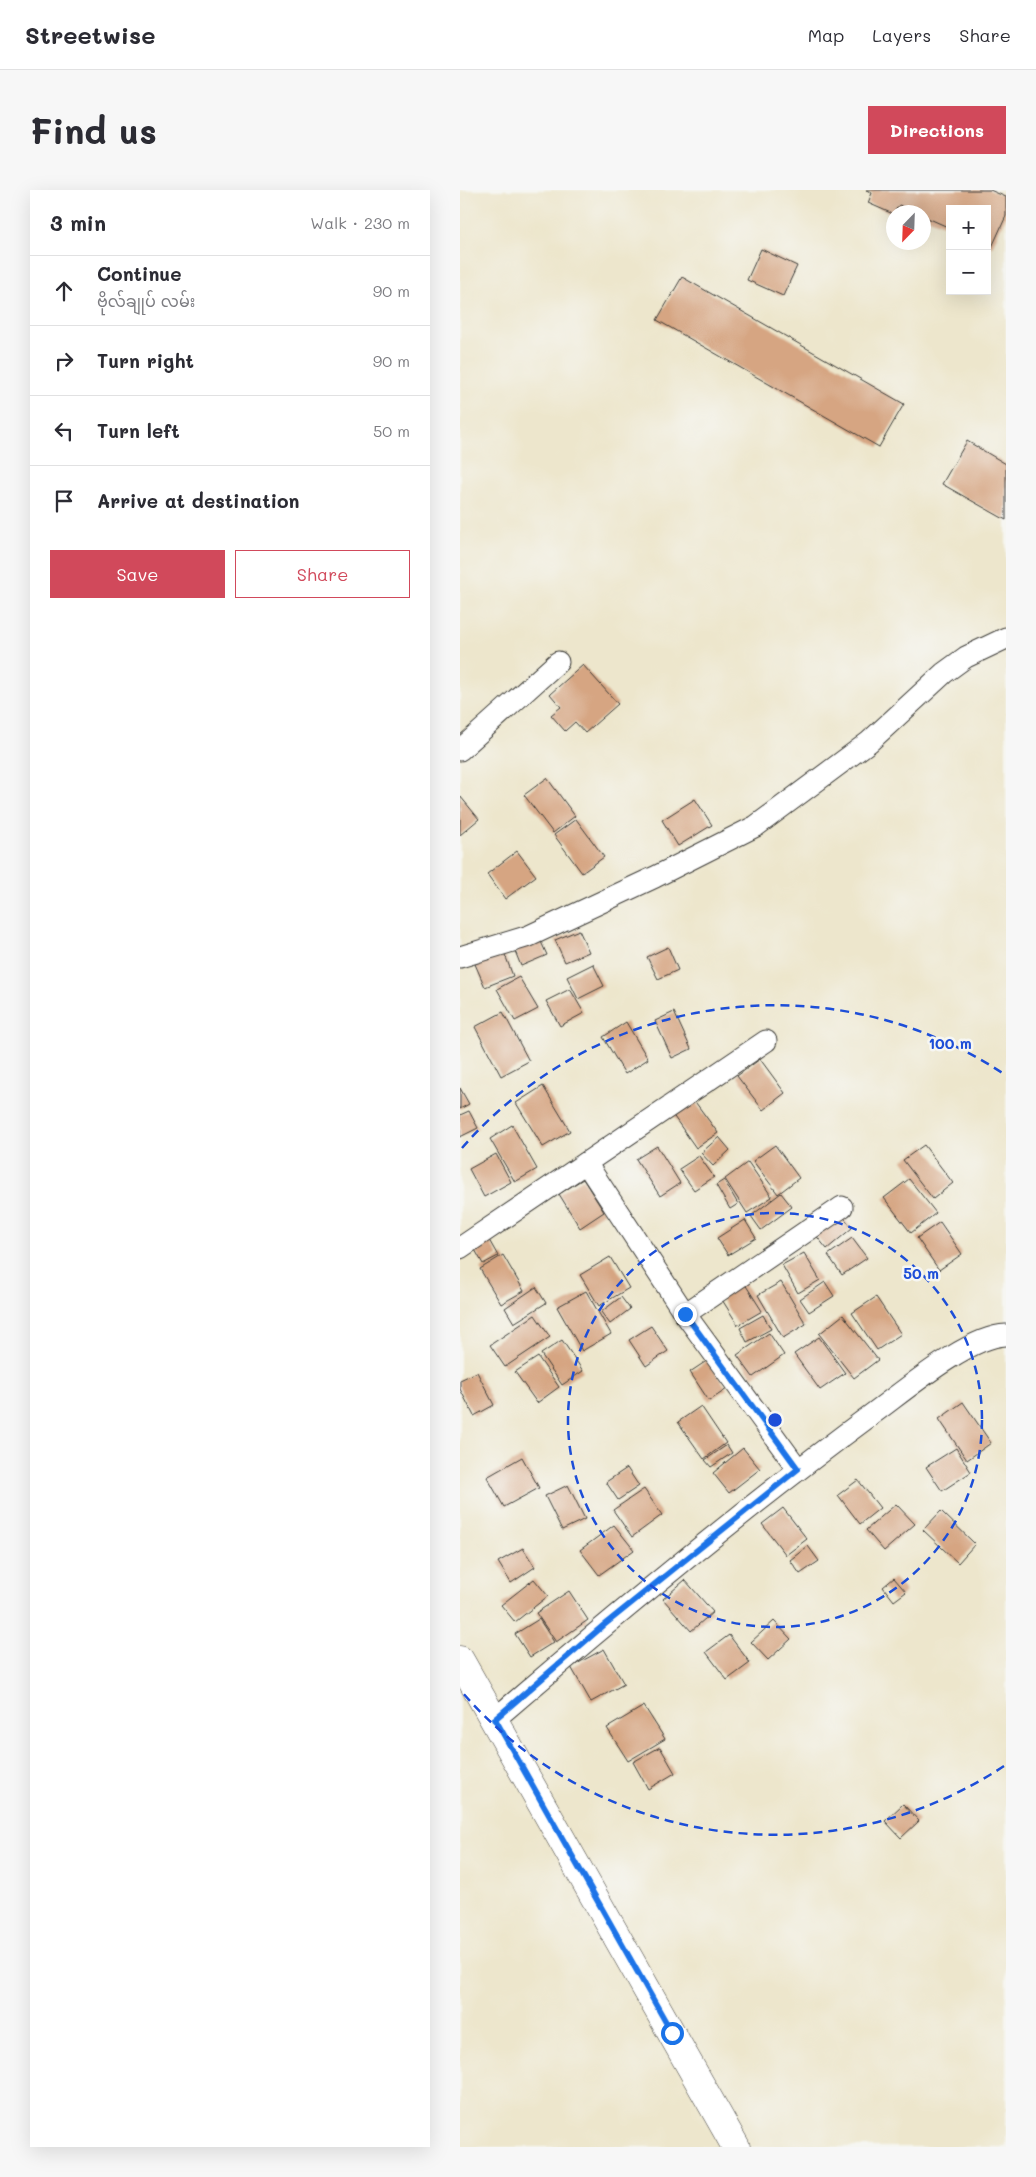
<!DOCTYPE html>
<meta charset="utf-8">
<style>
body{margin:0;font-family:Mali,"Noto Sans Myanmar",sans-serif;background:#f7f7f7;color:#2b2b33}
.controls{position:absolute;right:15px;top:15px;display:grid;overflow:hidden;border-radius:0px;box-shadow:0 5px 20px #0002}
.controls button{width:45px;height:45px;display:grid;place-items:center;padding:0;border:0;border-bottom:1px solid #e1e1e2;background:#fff;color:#2b2b33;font:25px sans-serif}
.compass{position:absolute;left:426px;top:15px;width:45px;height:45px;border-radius:50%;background:#fff;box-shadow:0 5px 20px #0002;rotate:203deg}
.stop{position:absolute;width:15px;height:15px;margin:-11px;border:4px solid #1a73e8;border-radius:50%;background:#fff}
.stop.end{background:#1a73e8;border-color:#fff;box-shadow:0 1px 5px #0008}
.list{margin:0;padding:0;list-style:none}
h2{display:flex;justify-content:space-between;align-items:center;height:65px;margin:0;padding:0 20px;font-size:21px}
h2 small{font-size:16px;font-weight:400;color:#7c7c81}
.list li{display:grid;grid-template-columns:32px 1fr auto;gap:15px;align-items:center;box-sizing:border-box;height:70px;padding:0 20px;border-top:1px solid #e1e1e2}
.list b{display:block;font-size:19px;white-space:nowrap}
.list p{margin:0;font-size:16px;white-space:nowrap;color:#7c7c81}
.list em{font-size:16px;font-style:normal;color:#7c7c81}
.actions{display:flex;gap:10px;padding:15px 20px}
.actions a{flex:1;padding:11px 0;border:1px solid #d1495b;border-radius:0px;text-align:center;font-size:18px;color:#d1495b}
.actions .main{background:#d1495b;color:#fff}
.icon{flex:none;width:28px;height:28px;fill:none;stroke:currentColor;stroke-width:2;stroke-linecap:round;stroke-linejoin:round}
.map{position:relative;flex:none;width:546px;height:1957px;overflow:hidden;border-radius:0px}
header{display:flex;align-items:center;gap:30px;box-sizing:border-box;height:70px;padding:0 25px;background:#fff;border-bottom:1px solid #e1e1e2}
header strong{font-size:24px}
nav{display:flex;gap:28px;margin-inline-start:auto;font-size:18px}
.intro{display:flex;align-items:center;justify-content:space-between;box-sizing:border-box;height:120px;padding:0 30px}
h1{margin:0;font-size:35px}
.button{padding:12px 22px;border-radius:0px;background:#d1495b;color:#fff;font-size:18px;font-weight:700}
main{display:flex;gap:30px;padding:0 30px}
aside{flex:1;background:#fff;border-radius:0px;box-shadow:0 5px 20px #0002}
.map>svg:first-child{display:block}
</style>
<header>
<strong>Streetwise</strong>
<nav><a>Map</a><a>Layers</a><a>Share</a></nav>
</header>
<div class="intro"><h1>Find us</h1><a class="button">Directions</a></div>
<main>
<aside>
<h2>3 min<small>Walk · 230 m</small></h2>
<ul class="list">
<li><svg class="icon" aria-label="ahead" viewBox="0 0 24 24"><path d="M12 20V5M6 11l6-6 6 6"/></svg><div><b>Continue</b><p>ဗိုလ်ချုပ် လမ်း</p></div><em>90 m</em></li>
<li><svg class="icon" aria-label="right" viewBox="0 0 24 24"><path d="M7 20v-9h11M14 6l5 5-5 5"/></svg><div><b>Turn right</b></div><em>90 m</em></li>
<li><svg class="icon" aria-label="left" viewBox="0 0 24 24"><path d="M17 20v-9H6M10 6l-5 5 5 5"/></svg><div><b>Turn left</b></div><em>50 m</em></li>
<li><svg class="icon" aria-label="arrive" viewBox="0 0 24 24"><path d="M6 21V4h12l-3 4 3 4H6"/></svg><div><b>Arrive at destination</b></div></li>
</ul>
<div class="actions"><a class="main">Save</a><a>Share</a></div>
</aside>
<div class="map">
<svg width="546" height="1957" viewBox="0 0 546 1957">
<rect width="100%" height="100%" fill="#f6f6f2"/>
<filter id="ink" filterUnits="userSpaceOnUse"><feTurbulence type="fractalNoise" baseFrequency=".02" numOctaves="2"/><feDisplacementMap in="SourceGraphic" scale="10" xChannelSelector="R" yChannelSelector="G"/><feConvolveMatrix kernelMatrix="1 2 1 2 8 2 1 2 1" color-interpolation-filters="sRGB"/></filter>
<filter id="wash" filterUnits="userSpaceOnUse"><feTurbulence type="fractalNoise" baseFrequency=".0096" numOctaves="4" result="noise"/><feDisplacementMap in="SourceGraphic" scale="20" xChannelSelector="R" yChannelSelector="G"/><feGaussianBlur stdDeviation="1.12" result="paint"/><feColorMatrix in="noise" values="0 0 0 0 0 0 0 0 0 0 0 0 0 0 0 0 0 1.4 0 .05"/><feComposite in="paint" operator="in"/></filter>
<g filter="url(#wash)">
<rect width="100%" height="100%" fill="#ede6cc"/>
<g id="blocks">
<g fill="#d6a582">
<path d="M406,0H530L546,7V26L532,57L527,54V19H490V38L463,26V22H456L439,15L433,24L408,13L412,3Z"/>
<path d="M301,59L337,76L323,106L287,90Z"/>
<path d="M222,87L444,214L419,257L197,130Z"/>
<path d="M507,251L546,274V330L482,294Z"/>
<path d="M123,475L158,514L125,543L115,532L105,541L91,525L101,517L90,504Z"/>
<path d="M87,588L115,626L93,643L64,605Z"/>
<path d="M0,606L19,629L0,645Z"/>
<path d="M235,609L252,635L218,656L202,630Z"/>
<path d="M116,629L144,667L122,683L94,645Z"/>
<path d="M57,661L76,686L45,709L27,684Z"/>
<path d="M119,740L129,762L105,772L95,750Z"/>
<path d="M78,745L87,765L61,776L53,756Z"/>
<path d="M208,757L218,780L198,789L187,767Z"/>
<path d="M44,762L53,786L25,797L15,774Z"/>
<path d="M133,774L144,796L118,809L107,787Z"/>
<path d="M59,787L78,819L55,831L37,799Z"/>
<path d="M110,799L124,823L100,836L86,811Z"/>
<path d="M43,822L69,871L41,886L15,837Z"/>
<path d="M214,822L231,859L212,868L195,831Z"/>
<path d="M166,832L188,869L165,884L143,847Z"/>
<path d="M300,869L325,903L303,920L277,886Z"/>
<path d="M83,896L110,941L83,957L56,913Z"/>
<path d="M0,898L9,914L0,919Z"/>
<path d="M233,909L258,943L236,958L212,924Z"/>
<path d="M9,921L18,938L0,947V925Z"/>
<path d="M52,935L77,979L55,992L30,949Z"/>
<path d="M259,947L270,960L253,976L241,963Z"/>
<path d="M315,955L339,988L318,1004L293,971Z"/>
<path d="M464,955L493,993L473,1009L443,970Z"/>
<path d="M197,956L220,993L200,1006L176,969Z"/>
<path d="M36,964L51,992L24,1007L9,979Z"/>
<path d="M239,966L254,987L234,1000L219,979Z"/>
<path d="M288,972L312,1007L287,1023L265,989Z"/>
<path d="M123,989L144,1022L120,1038L99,1004Z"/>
<path d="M449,989L476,1023L451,1043L424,1008Z"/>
<path d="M264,990L278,1014L270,1019L256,995Z"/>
<path d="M321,1003L332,1017L301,1040L291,1026Z"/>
<path d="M380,1022L392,1038L367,1059L354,1043Z"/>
<path d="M285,1030L296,1048L268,1065L257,1048Z"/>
<path d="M480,1032L502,1064L479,1080L457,1048Z"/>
<path d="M392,1048L407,1068L382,1085L368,1065Z"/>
<path d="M29,1050L38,1066L23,1074L14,1058Z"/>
<path d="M344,1063L360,1090L338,1103L322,1075Z"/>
<path d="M43,1065L64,1101L41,1114L20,1079Z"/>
<path d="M150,1067L169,1098L139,1116L120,1085Z"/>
<path d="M283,1091L302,1121L278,1135L259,1105Z"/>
<path d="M321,1092L346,1134L323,1148L298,1105Z"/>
<path d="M365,1092L374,1106L349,1122L340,1109Z"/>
<path d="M76,1097L86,1113L54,1133L45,1118Z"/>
<path d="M126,1101L151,1144L122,1161L97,1117Z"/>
<path d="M161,1107L170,1119L150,1134L141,1122Z"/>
<path d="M416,1107L441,1144L417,1160L392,1123Z"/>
<path d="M75,1125L90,1147L45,1177L30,1155Z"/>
<path d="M303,1125L311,1139L287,1152L280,1138Z"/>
<path d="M383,1125L418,1170L394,1188L359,1144Z"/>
<path d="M191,1136L208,1161L186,1176L169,1150Z"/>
<path d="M309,1143L324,1165L293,1187L277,1165Z"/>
<path d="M359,1147L385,1183L360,1200L334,1164Z"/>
<path d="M102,1150L123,1181L102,1195L81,1164Z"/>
<path d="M78,1167L99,1197L77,1213L55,1182Z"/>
<path d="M248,1170L267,1199L249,1211L230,1182Z"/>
<path d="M17,1182L34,1215L14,1226L0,1199V1190Z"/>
<path d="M503,1212L531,1253L507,1270L479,1229Z"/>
<path d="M241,1216L266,1253L244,1269L218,1232Z"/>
<path d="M267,1255L272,1263L251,1277L245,1270Z"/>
<path d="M283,1258L300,1279L269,1303L253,1283Z"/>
<path d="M496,1258L511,1282L482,1301L466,1277Z"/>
<path d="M62,1267L79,1298L44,1317L27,1287Z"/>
<path d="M167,1278L179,1296L158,1310L146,1292Z"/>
<path d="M398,1290L420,1318L400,1334L378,1305Z"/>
<path d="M108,1295L125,1329L102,1340L85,1306Z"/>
<path d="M184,1299L202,1325L172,1347L153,1320Z"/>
<path d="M436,1314L455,1334L424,1361L406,1340Z"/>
<path d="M323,1318L347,1349L326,1365L302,1334Z"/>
<path d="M481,1321L515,1354L498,1373L463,1340Z"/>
<path d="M154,1335L174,1360L139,1385L120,1360Z"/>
<path d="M348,1356L359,1371L340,1384L330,1370Z"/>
<path d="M63,1358L75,1377L51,1393L38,1372Z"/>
<path d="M434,1388L446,1402L434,1411L423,1397Z"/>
<path d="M74,1389L88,1406L55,1432L41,1415Z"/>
<path d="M225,1390L253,1422L231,1441L203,1409Z"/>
<path d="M109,1401L128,1430L96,1452L76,1423Z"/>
<path d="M79,1429L94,1452L70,1467L55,1444Z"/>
<path d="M314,1431L331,1449L308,1470L291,1452Z"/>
<path d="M269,1445L290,1473L267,1490L246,1462Z"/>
<path d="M144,1459L164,1494L131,1512L111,1477Z"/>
<path d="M184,1516L205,1549L168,1571L147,1538Z"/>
<path d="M200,1557L215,1583L188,1599L173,1572Z"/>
<path d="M443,1614L459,1631L441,1648L425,1631Z"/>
</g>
</g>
</g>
<g filter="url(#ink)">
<use href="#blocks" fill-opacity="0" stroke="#3b3a36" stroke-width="1"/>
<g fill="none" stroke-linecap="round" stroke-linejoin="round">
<defs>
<g id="minor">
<path d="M0,560L98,472"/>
<path d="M0,767L69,746L195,687L296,636L409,552L484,483L506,467L546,448"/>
<path d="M126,973L225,1124L338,1279"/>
<path d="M0,1058L306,851"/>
<path d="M225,1124L382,1017"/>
<path d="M35,1529C157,1424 281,1321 411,1225C443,1202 508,1146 546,1145"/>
</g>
<path id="tertiary" d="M0,1470L276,1957"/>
</defs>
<use href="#minor" stroke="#3b3a36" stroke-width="23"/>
<use href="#tertiary" stroke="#3b3a36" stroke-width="29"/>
<use href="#minor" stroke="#fff" stroke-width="21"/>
<use href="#tertiary" stroke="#fff" stroke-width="28"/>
</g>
</g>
<g fill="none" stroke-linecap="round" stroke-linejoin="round" filter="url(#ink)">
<path stroke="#1a73e8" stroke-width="6" d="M212,1843L35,1529L144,1435L338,1279L225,1124"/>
</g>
<g fill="none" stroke="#1d4ed8" stroke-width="2.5" stroke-dasharray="9 6">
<circle cx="315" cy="1230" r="207"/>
<path d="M544 1576A415 415 0 0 1 2 1502M2 958A415 415 0 0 1 544 884"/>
</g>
<circle cx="315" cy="1230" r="8" fill="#1d4ed8" stroke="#f6f6f2" stroke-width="2.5"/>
<g font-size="15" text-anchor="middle" font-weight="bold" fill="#1d4ed8" stroke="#f6f6f2" stroke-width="5" stroke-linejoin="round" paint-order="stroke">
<text x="490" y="859">100 m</text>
<text x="461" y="1089">50 m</text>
</g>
</svg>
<div class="controls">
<button>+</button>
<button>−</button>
</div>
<svg class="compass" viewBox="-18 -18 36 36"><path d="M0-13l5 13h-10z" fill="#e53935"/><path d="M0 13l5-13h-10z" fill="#7c7c81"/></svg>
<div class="stop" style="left:212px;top:1843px"></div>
<div class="stop end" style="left:225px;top:1124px"></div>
</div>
</main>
